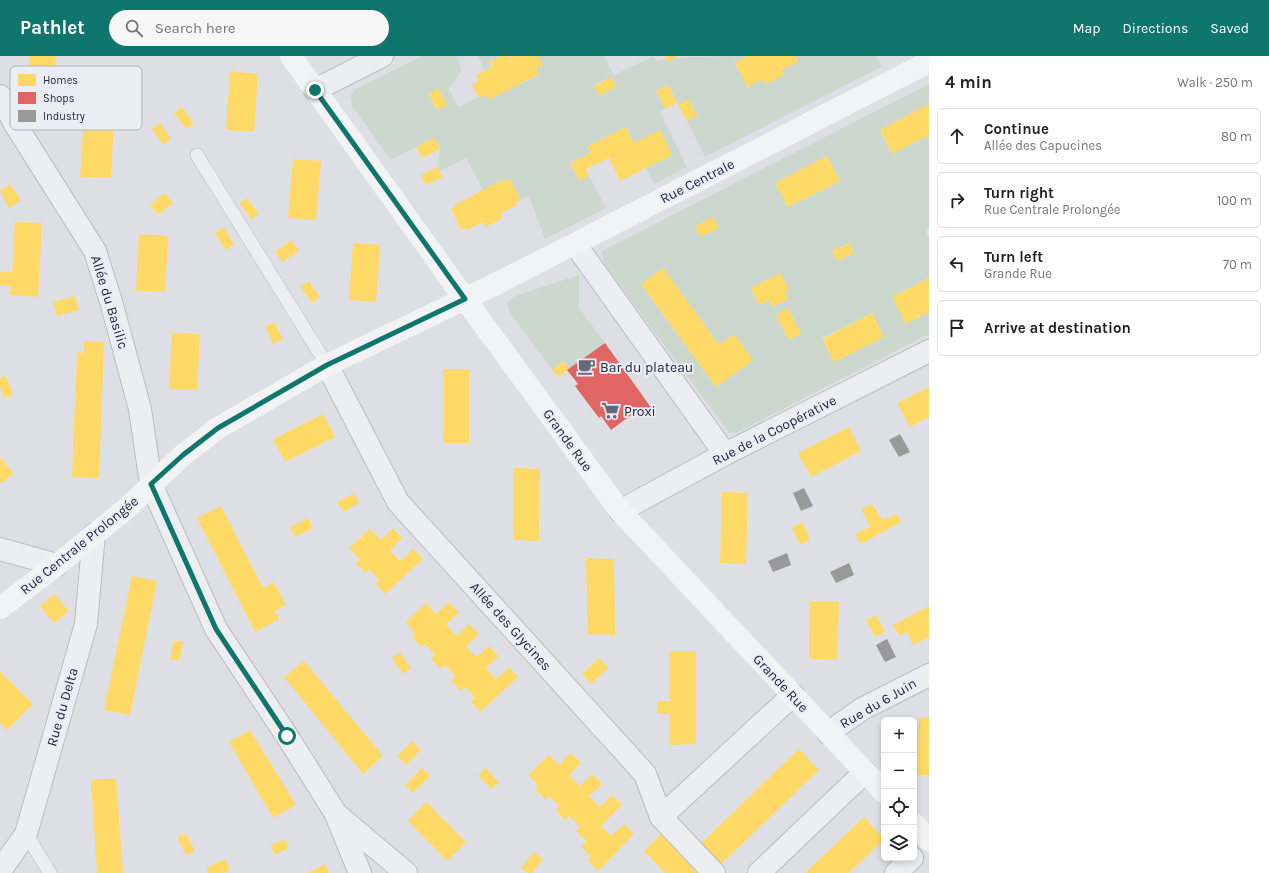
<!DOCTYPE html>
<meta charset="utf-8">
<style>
body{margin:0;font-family:Karla,sans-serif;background:#f6f6f6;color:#202124}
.controls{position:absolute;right:12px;bottom:12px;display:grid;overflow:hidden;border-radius:6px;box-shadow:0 2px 6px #0003}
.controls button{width:36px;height:36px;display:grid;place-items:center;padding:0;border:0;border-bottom:1px solid #e0e0e0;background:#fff;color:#202124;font:20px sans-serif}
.stop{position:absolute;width:12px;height:12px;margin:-9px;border:3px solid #0f766e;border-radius:50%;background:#fff}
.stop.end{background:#0f766e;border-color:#fff;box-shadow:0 1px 4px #0008}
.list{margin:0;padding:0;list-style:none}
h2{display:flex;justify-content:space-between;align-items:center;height:52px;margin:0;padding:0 16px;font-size:17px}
h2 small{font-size:13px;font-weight:400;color:#757577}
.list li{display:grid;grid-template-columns:26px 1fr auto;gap:12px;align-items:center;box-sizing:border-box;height:56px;margin:0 8px 8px;padding:0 8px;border:1px solid #e0e0e0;border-radius:6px}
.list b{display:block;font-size:15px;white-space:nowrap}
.list p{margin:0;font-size:13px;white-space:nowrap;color:#757577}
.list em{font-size:13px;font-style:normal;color:#757577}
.icon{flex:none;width:22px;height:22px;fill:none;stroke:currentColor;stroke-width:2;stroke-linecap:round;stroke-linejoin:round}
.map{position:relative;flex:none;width:929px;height:817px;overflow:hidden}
header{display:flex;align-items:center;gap:24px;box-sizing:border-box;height:56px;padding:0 20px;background:#0f766e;color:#fff}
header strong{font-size:19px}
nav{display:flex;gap:22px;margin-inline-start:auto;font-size:14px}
.search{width:280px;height:36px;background:#f6f6f6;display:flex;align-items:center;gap:10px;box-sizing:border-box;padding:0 14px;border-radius:22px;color:#757577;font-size:15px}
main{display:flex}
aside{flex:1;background:#fff}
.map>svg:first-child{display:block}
</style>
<header>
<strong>Pathlet</strong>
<div class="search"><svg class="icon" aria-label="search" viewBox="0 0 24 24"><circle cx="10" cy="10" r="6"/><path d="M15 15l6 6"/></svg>Search here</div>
<nav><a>Map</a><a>Directions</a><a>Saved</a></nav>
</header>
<main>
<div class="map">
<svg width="929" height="817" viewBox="0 0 929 817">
<rect width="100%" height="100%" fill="#dedfe4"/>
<g fill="#ccd8ce" fill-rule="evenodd">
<path d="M422,0H458L461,15L449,33L458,51L485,38L488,44L538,19L536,13L538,0H604L614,19L654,0L656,5C676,0 724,0 747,0L735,7L747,31L763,23L766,28L784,19L781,14L797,6L795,0H876L881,11L705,101L687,65L697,60L688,43L678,49L668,29L656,35L665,53L660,56L687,111L654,128L646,112L672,99L660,74L634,87L587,91L591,97L570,107L579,124L589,120L606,152L545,183L529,140L520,144L510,123L505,126L504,123L483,134L466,102L439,115L437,111L440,93L434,82L391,104L352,50L351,39L356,33ZM611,21L616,31L599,40L594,29ZM438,33L447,49L437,54L428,38Z"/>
<path d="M478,0H501L489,6L491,11L485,14Z"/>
<path d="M929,28V48L880,74L892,98L929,79V172L925,174L929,181V222L892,241L906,268L929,256V278L736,377H729L604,208L602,195ZM827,100L840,125L788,151L775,127ZM849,187L854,197L837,205L832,195ZM663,212L719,289L734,278L753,304L716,331L641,228ZM780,217L788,234L759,249L751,232ZM788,253L801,278L789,284L776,259ZM872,257L884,281L834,306L822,282Z"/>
<path d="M579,219V252L605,287L569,313L563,305L552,314L509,255L507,246L515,240Z"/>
</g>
<g fill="#ffd966">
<path d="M29,0H56L53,40L27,38Z"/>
<path d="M501,0H509L510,2L513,0H538L543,9L536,13L539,18L514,31L488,44L485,38L479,42L472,29L478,25L476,19L492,11L489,6Z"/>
<path d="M664,0H678L668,6Z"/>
<path d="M747,0H795L798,6L781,14L784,19L775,24L766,28L763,23L747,31L735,6Z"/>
<path d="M230,15L258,18L254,76L226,74Z"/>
<path d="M611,21L616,31L599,40L594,30Z"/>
<path d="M668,29L677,47L665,53L656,35Z"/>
<path d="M438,32L447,49L437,54L428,38Z"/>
<path d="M688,43L697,60L687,65L678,49Z"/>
<path d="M929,48V79L892,98L880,74Z"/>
<path d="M182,51L194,68L186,73L174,57Z"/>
<path d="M84,62L114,63L111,122L80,121Z"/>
<path d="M160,67L171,83L163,89L152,73Z"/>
<path d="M626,71L634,87L660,74L672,99L620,125L609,102L586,113L589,120L579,125L570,107L591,97L587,91Z"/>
<path d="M434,82L440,93L422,102L416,91Z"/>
<path d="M827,100L840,125L788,151L775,127Z"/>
<path d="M293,103L321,105L316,164L288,162Z"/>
<path d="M437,111L443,121L426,129L421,119Z"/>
<path d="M504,123L505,126L510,123L520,144L516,147L517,149L501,157L503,162L486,171L483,166L467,174L466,172L461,174L451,153L455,151L454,149Z"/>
<path d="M10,128L21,144L9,152L0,135Z"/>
<path d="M165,137L173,147L158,159L150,149Z"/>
<path d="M247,142L259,158L251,163L239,147Z"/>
<path d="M713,161L719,172L700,181L695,170Z"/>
<path d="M15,166L42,167L38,241L10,239L11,230L0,229V216H12Z"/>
<path d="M224,171L234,189L225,194L215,177Z"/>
<path d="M139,178L168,180L165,236L136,235Z"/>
<path d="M291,184L299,195L282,206L275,196Z"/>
<path d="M353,187L380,189L376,246L349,244Z"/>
<path d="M849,187L854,197L837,205L832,195Z"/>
<path d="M663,212L719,289L734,278L753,304L716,331L641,228Z"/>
<path d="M780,217L789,234L785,236L788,243L772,251L769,244L759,249L751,232Z"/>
<path d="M929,222V256L906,268L892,241Z"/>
<path d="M309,225L320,241L312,247L300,231Z"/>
<path d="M75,240L79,254L57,260L53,246Z"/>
<path d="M788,252L801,278L789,284L776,259Z"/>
<path d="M872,257L884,281L834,306L822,283Z"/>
<path d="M274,266L283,283L273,288L265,270Z"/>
<path d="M172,277L200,278L197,334L169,333Z"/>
<path d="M84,285L104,286L99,422L72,421L77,296L84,297Z"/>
<path d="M563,305L569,313L560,320L554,317L552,314Z"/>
<rect x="443" y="313" width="26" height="74"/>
<path d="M6,320L13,339L4,342L0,331V322Z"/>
<path d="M929,331V361L910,371L897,347Z"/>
<path d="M323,358L335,381L285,406L273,383Z"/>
<path d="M849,371L861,395L811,421L798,397Z"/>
<path d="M0,401L14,418L1,427L0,426Z"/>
<path d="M513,412L540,413L539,485L513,484Z"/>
<path d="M722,436L748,437L746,508L720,507Z"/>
<path d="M354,437L359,447L343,456L337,446Z"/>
<path d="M873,448L882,464L897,458L901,466L861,488L855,478L870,471L861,453Z"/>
<path d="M221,450L263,532L274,526L286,549L275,555L279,563L255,576L197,462Z"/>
<path d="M308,462L313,472L295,481L290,471Z"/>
<path d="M803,466L810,484L800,489L792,471Z"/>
<path d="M393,472L402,482L390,494L400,505L413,493L423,503L385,538L376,528L379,524L369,513L365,517L356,507L360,503L349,492L370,473L381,484Z"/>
<path d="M586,502L614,503L615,579L588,578Z"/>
<path d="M132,520L157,525L130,659L104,654Z"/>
<path d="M54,538L69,555L54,567L40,550Z"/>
<path d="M810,545L839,546L837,604L809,603Z"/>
<path d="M449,546L459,557L446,568L456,580L469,568L479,578L466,590L476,601L489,590L499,600L486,612L496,623L509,611L518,621L480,656L471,645L475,642L465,631L461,635L451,624L455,620L445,609L441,613L431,603L435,599L425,588L421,591L412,581L415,578L406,566L426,547L436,558Z"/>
<path d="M929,550V581L913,589L907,576L899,580L893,569Z"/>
<path d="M876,559L885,576L875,581L866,564Z"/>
<path d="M174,584L183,586L179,605L170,603Z"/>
<path d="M669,595H696V688L669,689V658H657V645H669Z"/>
<path d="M400,596L411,612L403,618L392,602Z"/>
<path d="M599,602L608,612L591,628L582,618Z"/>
<path d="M304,605L383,700L363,718L284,621Z"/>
<path d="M0,615L33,648L7,674L0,667Z"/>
<path d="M919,661H929V719H917Z"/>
<path d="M250,674L296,749L273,762L229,686Z"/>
<path d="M412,685L421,694L406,709L397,700Z"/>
<path d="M799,693L819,714L721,808L701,787Z"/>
<path d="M571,697L581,707L569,720L580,730L592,718L602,728L589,740L600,751L612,739L622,749L601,770L611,780L624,768L634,778L598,815L587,804L591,801L581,790L586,785L576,775L580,771L569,760L565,764L561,760L556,754L559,750L549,740L545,743L535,733L538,729L528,719L549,699L559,709Z"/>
<path d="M422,712L430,720L413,737L405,729Z"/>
<path d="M486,712L499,727L491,733L478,719Z"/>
<path d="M116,722L123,817H97L91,724Z"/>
<path d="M426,746L466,786L447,805L408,765Z"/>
<path d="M864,761L884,783L849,817H805Z"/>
<path d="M186,777L195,795L186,799L177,781Z"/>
<path d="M661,778L697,817H665L644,795Z"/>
<path d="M284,783L289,792L275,799L270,790Z"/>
<path d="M534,796L543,803L532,817H528L521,812Z"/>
<path d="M225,803L230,814L224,817H209L206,812Z"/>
<path d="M325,808L329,817H307Z"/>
</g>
<path fill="#e06666" d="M605,287L652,353L643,360L638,354L611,374L601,360L599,362L575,330L578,328L567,314Z"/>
<g fill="#999">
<path d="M900,378L910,396L899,401L889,384Z"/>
<path d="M804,432L813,450L801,455L793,437Z"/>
<path d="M787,497L791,509L773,516L768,505Z"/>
<path d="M849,507L854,519L836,527L830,516Z"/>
<path d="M887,583L896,601L885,606L876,589Z"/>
</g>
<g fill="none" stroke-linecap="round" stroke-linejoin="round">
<defs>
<g id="lane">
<path d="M197,99L327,309"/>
<path d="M26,778L50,817"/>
</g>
<g id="street">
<path d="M315,34L382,0"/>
<path d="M0,40L15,68L95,195L112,249L140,353L151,428L216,573L287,680L336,758L406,817"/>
<path d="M575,188L725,398"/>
<path d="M327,309L398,446L645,718L661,761L714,817"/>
<path d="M620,455L725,398L929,295"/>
<path d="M0,493L57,509"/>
<path d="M828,677L862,653L929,619"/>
<path d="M337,761L360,817"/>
<path d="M661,761L793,639"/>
<path d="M0,815L26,778L86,568L94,478"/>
<path d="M759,817L865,716"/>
<path d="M896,817L912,802"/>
</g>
</defs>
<use href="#lane" stroke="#bbbcc2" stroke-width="14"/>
<use href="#street" stroke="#bbbcc2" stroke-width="24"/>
<use href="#lane" stroke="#edeef1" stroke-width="13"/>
<use href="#street" stroke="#edeef1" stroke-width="22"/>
<g stroke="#f2f3f5" stroke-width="22">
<path d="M291,0L465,243L620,455L884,736"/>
<path d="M0,552L57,509L127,452L183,399L218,372L327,309L498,227L929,6"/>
<path d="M914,768L929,784"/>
</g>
</g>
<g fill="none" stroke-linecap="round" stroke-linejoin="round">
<path stroke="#0f766e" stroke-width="5" d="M287,680L216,573L151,428L183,399L218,372L327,309L465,243L315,34"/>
</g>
<defs>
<symbol id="cafe-bare" viewBox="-9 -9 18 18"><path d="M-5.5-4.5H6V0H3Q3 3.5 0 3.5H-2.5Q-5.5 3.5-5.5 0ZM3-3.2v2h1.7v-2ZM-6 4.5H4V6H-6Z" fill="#656979" stroke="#ebedf5" stroke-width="2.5" paint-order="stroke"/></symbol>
<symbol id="supermarket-bare" viewBox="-9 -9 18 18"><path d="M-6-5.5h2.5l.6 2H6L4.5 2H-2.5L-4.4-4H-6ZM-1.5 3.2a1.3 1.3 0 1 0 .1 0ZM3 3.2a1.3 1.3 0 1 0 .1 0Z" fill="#656979" stroke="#ebedf5" stroke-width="2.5" paint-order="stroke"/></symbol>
</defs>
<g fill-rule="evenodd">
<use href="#cafe-bare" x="574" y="298" width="25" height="25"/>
<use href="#supermarket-bare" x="598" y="342" width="25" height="25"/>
</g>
<g text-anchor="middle" stroke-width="4" stroke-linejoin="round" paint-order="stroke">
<g font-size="14" fill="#24293f" stroke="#ebedf5">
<text transform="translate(697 125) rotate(-27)" y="5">Rue Centrale</text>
<text transform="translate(110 246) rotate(73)" y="5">Allée du Basilic</text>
<text transform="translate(774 374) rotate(-27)" y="5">Rue de la Coopérative</text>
<text transform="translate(568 384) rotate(54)" y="5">Grande Rue</text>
<text transform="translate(79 489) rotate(-39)" y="5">Rue Centrale Prolongée</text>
<text transform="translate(511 570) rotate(48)" y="5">Allée des Glycines</text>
<text transform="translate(781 627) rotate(47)" y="5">Grande Rue</text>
<text transform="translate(878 647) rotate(-30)" y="5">Rue du 6 Juin</text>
<text transform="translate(62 651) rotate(-74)" y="5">Rue du Delta</text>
</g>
<g font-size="14" fill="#24293f" stroke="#ebedf5" text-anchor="start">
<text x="600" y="316">Bar du plateau</text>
<text x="624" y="360">Proxi</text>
</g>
</g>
<rect x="10" y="10" width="132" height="64" rx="6" fill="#ebedf5" stroke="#afb2be" stroke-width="1"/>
<rect x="18" y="18" width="18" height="12" fill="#ffd966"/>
<rect x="18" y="36" width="18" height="12" fill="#e06666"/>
<rect x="18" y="54" width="18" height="12" fill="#999"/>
<g font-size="11" fill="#24293f">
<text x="43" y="28">Homes</text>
<text x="43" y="46">Shops</text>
<text x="43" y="64">Industry</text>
</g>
</svg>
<div class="controls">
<button>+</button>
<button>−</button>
<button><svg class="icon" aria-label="locate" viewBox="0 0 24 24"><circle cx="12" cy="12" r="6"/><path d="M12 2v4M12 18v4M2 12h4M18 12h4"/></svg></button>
<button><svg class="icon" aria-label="layers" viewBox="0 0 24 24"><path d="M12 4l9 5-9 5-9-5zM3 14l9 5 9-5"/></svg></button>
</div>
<div class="stop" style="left:287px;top:680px"></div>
<div class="stop end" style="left:315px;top:34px"></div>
</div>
<aside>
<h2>4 min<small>Walk · 250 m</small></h2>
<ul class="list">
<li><svg class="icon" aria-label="ahead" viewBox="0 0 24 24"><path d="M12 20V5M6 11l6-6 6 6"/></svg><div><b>Continue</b><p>Allée des Capucines</p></div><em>80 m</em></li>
<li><svg class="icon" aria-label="right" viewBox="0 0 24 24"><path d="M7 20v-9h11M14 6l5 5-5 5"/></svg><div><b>Turn right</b><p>Rue Centrale Prolongée</p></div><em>100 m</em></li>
<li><svg class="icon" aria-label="left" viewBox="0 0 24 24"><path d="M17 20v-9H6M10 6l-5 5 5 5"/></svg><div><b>Turn left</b><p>Grande Rue</p></div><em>70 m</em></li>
<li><svg class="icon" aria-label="arrive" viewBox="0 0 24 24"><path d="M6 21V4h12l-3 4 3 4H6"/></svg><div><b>Arrive at destination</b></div></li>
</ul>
</aside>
</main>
